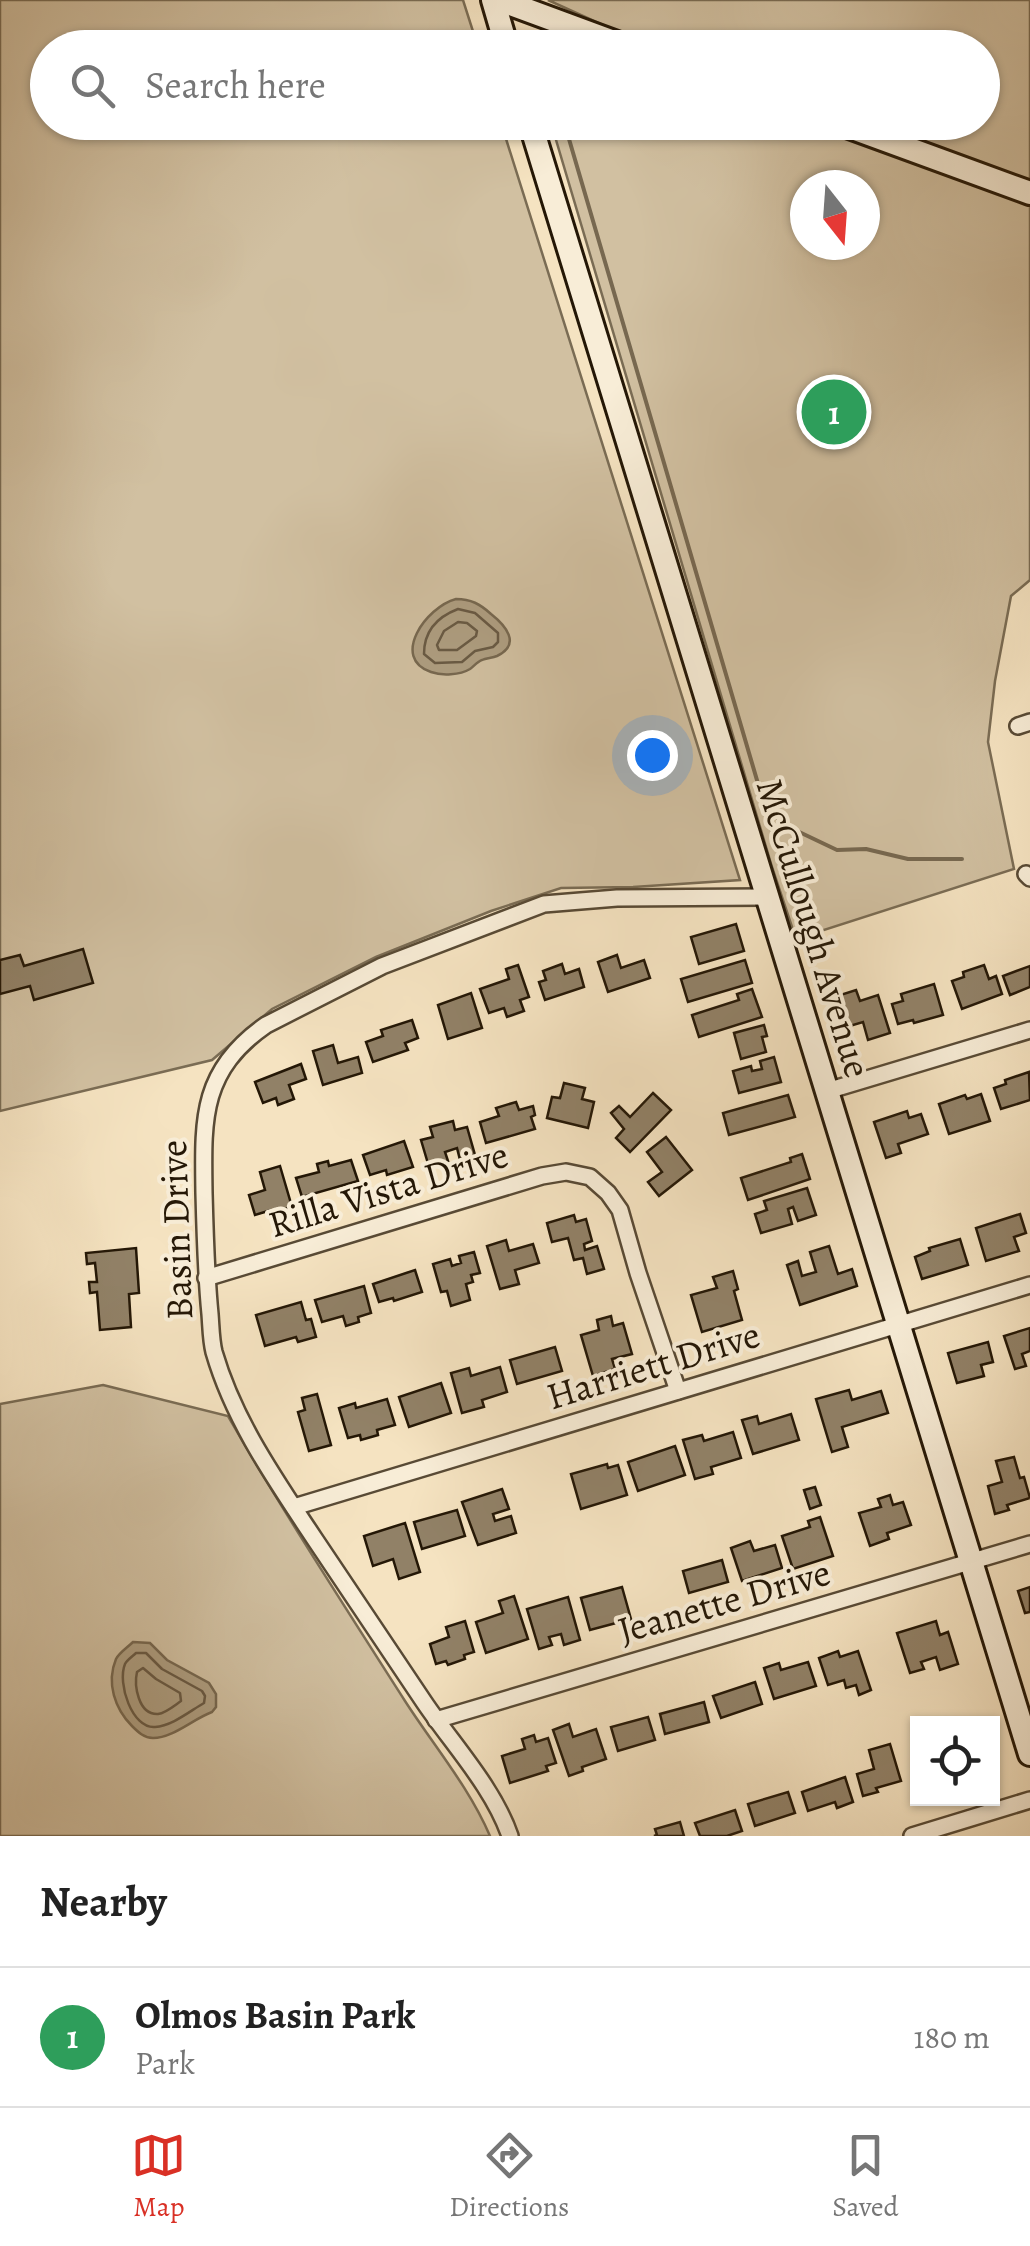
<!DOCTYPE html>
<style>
body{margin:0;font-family:Alegreya,serif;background:#f2f2f2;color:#222}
.controls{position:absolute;right:30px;bottom:30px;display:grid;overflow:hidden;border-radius:0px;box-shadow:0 2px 8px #0004}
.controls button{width:90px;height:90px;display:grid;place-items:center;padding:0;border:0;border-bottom:2px solid #e0e0e0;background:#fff;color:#222;font:50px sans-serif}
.compass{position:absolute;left:790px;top:170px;width:90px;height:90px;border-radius:50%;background:#fff;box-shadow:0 2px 8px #0004;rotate:163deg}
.you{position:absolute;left:652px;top:755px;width:35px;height:35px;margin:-25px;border:8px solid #fff;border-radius:50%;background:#1a73e8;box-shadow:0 0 0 15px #1a73e833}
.badge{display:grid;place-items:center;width:65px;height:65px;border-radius:50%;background:#d93025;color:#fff;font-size:32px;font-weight:700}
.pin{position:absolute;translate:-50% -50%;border:5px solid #fff;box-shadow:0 2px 10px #0006}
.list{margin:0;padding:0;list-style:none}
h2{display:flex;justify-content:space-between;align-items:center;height:130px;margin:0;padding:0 40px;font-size:42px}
h2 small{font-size:32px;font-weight:400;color:#767676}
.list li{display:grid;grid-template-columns:65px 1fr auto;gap:30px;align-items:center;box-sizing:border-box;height:140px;padding:0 40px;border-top:2px solid #e0e0e0}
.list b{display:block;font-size:38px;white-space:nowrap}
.list p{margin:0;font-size:32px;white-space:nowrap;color:#767676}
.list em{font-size:32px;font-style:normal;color:#767676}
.icon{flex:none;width:55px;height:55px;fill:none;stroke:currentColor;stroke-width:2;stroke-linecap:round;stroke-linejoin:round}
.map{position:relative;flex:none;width:1030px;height:1836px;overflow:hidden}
.search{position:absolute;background:#fff;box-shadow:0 2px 8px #0004;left:30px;right:30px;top:30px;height:110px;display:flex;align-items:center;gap:25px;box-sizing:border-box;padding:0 35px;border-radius:55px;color:#767676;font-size:38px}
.sheet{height:270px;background:#fff}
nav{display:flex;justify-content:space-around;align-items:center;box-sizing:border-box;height:140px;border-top:2px solid #e0e0e0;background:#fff;font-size:28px;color:#767676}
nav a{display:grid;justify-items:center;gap:5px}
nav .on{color:#d93025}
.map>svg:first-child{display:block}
</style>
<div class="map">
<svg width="1030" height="1836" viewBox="0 0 1030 1836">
<rect width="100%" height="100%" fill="#f5e3c1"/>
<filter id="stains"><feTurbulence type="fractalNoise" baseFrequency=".002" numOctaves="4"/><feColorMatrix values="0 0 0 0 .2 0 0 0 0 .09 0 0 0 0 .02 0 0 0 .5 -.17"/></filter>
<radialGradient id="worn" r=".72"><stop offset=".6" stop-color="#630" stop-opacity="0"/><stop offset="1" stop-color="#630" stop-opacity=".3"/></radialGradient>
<g fill="#d1c0a1" stroke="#7a6c54" stroke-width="2.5" fill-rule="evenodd">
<path d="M0,0H463L478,47L48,48V122L501,123L740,880L633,887L561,888L491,911L376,957L272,1009L212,1060L0,1111Z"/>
<path d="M548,0H1030V182L864,123L982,122V48L662,47L605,26Z"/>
<path d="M551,123H804L1030,205V580L1011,596L995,681L988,742L1014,869L796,939L772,867ZM805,185H865V245H805Z"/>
<path d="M103,1385L228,1416C284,1513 345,1607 405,1701C434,1746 469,1787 490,1836H0V1404Z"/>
</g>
<g fill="#ae9e81" stroke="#776850" stroke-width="2.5">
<path d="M456,599C471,599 480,604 491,614C505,625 522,644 497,656C492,658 486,658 482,660C478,661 473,667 470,669C460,675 442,676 431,672C390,658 426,607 456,599Z"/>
<path d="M133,1642L150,1643L167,1660L209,1683L216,1694V1707L212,1712C193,1719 173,1738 153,1738C144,1738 138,1732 132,1726C115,1709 106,1683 116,1659C119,1653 128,1647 133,1642Z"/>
</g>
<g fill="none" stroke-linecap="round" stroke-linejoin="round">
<g stroke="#695a44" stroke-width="2.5">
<path d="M458,609L475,613L498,633V642L493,647L475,651L462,662L435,663L424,654C424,631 437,617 458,609Z"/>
<path d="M458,622L467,623L477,631L476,636L457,650H439L437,645L444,631Z"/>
<path d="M136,1653H146L162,1669L202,1691L205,1696L204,1703C190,1711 172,1726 155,1727C132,1729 117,1683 125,1664C127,1660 133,1656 136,1653Z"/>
<path d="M143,1668L156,1679L180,1693L181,1701C175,1705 166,1713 158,1714C138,1715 134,1685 137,1672Z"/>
</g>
<g stroke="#776850" stroke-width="4">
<path d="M564,122L776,845"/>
<path d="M768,811L795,830L837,850L866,849L908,859H962"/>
</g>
</g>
<g fill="#918167" stroke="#241706" stroke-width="2.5">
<path d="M736,924L744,951L699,964L691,937Z"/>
<path d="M83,949L93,983L34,1000L30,986L0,994V960L20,955L24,966Z"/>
<path d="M617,955L621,968L644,960L650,978L608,992L598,962Z"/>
<path d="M745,960L752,983L688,1002L681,979Z"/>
<path d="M562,964L565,974L579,969L584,987L545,1000L539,982L546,980L543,971Z"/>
<path d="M518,965L529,997L520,1000L524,1011L507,1017L504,1008L489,1013L480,989L509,979L506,969Z"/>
<path d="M984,965L989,979L996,976L1002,994L962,1009L952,981L964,977L963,972Z"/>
<path d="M1030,966V987L1010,995L1003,976Z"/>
<path d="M934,984L943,1015L914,1023L913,1020L898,1024L892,1004L903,1001L901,994Z"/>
<path d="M752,989L762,1017L699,1037L692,1015L739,1000L737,994Z"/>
<path d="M856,990L860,1001L878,995L890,1033L868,1040L863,1022L843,1028L834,997Z"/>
<path d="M471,993L482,1028L448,1039L438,1005Z"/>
<path d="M412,1020L418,1038L405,1043L408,1050L373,1062L366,1042L383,1036L381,1030Z"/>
<path d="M764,1025L767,1036L762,1037L766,1052L741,1059L734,1033Z"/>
<path d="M333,1045L338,1063L358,1057L362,1073L323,1085L313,1051Z"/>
<path d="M774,1057L781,1082L739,1093L733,1071L751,1066L752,1071L762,1069L760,1061Z"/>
<path d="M301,1064L306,1079L289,1085L294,1099L278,1105L276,1098L263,1103L255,1082Z"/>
<path d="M1029,1072L1030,1100L1001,1109L994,1088L1006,1084L1005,1080Z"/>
<path d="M564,1083L585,1088L582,1099L594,1102L588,1128L547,1118L552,1097L560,1098Z"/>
<path d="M653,1093L671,1110L630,1152L616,1138L624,1129L611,1113L619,1106L630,1117Z"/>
<path d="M981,1094L990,1121L949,1134L939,1104L965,1095L967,1099Z"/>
<path d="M788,1095L795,1117L729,1135L723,1113Z"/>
<path d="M516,1102L519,1110L533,1106L535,1115L531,1117L535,1129L486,1143L480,1122L499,1116L496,1108Z"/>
<path d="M907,1111L909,1118L921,1114L928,1134L898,1144L901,1153L886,1158L874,1122Z"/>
<path d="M453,1121L455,1130L467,1127L475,1155L460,1160L457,1148L445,1152L448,1161L429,1167L421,1140L433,1137L430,1127Z"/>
<path d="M666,1137L692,1170L659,1196L648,1182L662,1172L647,1152Z"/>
<path d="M404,1141L413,1167L387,1175L386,1170L370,1175L363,1155Z"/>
<path d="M802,1154L810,1179L748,1200L741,1178L791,1162L790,1158Z"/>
<path d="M351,1160L358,1181L302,1197L296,1178L319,1172L317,1164L328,1161L329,1166Z"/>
<path d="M280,1166L292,1207L268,1214V1211L255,1215L249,1195L265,1190L260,1172Z"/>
<path d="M807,1188L816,1215L798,1221L793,1207L788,1209L792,1224L761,1233L755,1214L767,1210L764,1201Z"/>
<path d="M1020,1214L1026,1233L1014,1237L1019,1251L986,1261L976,1228Z"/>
<path d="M574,1215L576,1222L586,1219L592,1241L584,1244L585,1250L597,1246L604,1269L587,1274L583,1258L574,1260L568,1238L552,1242L547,1223Z"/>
<path d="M960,1239L968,1265L922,1279L915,1257L930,1251L929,1248Z"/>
<path d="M506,1240L509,1251L533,1244L539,1263L515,1270L519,1284L500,1289L487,1246Z"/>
<path d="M829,1246L838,1274L852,1269L857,1286L800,1305L787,1265L798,1261L802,1276L816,1272L810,1252Z"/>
<path d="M136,1248L139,1293L129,1294L131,1327L100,1330L97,1292L90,1293L89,1282H97L95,1263L87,1264L86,1253Z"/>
<path d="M474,1252L480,1273L471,1275L473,1282L466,1284L470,1300L451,1306L447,1291L441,1292L433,1264L450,1259L452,1266L461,1263L459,1256Z"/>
<path d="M415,1270L422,1292L394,1301L393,1298L379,1302L373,1284Z"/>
<path d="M733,1271L738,1289L734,1291L742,1320L702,1332L691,1295L717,1288L713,1277Z"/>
<path d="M364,1286L371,1313L358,1317L359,1322L346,1326L343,1316L322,1322L315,1300Z"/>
<path d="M301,1302L306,1320L311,1319L316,1337L298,1342L296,1337L265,1346L256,1315Z"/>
<path d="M611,1316L613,1326L623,1323L632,1354L612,1359L615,1369L593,1376L581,1335L599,1330L597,1320Z"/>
<path d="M1030,1328V1351L1022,1354L1026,1366L1015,1369L1004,1336Z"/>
<path d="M988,1342L993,1362L981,1365L984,1376L957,1383L948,1353Z"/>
<path d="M555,1347L562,1371L517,1384L510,1360Z"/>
<path d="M500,1367L507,1392L482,1400L484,1407L462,1413L451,1373L469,1368L471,1376Z"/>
<path d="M441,1383L451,1413L409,1427L399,1397Z"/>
<path d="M849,1390L852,1400L881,1391L888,1413L842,1427L848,1447L832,1452L816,1399Z"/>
<path d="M317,1394L331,1445L309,1451L298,1412L305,1410L302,1398Z"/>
<path d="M387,1399L395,1425L377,1430L378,1435L361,1440L360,1435L348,1438L339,1408L355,1403L356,1408Z"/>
<path d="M791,1414L799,1440L753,1454L742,1420L757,1416L759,1424Z"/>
<path d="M733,1432L741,1458L711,1467L713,1474L695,1479L683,1440L702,1435L704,1441Z"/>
<path d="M675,1446L685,1475L638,1491L628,1462Z"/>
<path d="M1014,1457L1020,1478L1024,1477L1030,1498L1007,1505L1009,1510L995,1514L988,1486L1002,1482L996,1461Z"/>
<path d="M607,1464L608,1468L618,1465L627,1495L581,1509L571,1474Z"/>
<path d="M815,1487L821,1505L810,1509L804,1490Z"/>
<path d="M502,1489L509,1509L493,1514L495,1521L511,1516L516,1533L478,1545L462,1502Z"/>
<path d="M890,1495L893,1505L903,1502L911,1525L887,1533L889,1539L870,1546L859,1513L881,1507L878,1499Z"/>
<path d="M457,1510L465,1536L422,1549L414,1522Z"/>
<path d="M820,1517L833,1556L793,1569L782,1536L810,1527L808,1521Z"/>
<path d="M405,1523L420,1572L399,1579L393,1559L373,1566L364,1536Z"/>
<path d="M750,1541L754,1551L775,1545L782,1568L742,1581L731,1548Z"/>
<path d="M722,1560L728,1582L689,1593L683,1571Z"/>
<path d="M622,1587L631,1619L590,1630L581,1598Z"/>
<path d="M1030,1587V1612L1025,1613L1018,1591Z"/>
<path d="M514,1596L528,1639L486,1653L476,1622L503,1613L499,1601Z"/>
<path d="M568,1597L580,1640L564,1645L561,1634L549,1637L552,1645L539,1649L527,1609Z"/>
<path d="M465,1621L474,1652L464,1655L465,1659L448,1665L446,1661L436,1664L430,1644L449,1637L446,1627Z"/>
<path d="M936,1621L940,1635L948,1632L958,1664L940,1670L936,1657L921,1662L924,1669L910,1673L897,1633Z"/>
<path d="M838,1651L840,1657L858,1651L871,1690L859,1695L856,1685L846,1688L844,1680L828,1685L819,1658Z"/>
<path d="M808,1662L816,1686L774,1699L764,1668L779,1663L781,1670Z"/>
<path d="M755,1682L762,1704L721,1718L713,1696Z"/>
<path d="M704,1702L709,1722L665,1734L660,1714Z"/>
<path d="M648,1717L655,1740L618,1751L611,1727Z"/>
<path d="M569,1724L573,1737L596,1729L606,1759L582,1767L583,1771L569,1776L553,1730Z"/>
<path d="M534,1735L536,1742L548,1738L556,1763L546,1766L548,1771L510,1783L502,1756L525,1749L522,1739Z"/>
<path d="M890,1744L901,1781L876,1788L878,1792L863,1796L857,1774L874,1769L869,1750Z"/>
<path d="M845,1777L853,1802L837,1808L835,1802L808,1811L802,1792Z"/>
<path d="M788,1792L795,1813L755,1826L748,1804Z"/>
<path d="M735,1810L742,1831L727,1836H700L695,1823Z"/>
<path d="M680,1822L684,1836H654L657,1835L655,1829Z"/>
</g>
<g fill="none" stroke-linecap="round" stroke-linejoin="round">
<defs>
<g id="street">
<path d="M1018,726L1030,722"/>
<path d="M1026,874L1030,878"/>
<path d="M827,1091L1030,1030"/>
<path d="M206,1278L542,1176L566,1172L590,1177L608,1193L620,1210L638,1273L678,1391"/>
<path d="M294,1507L1030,1285"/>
<path d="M436,1720L1030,1544"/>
<path d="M510,1836C493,1787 453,1745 424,1702C387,1647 351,1593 314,1538C275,1479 234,1421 214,1352C211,1340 211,1326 210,1314C206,1274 205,1233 204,1193C203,1120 200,1071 266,1025L382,966L544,904L617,898L767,897"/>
<path d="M912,1836L1030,1800"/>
</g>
<g id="secondary">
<path d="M493,0L507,48"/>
<path d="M500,0L630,48"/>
<path d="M530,122L1030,1754"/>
<path d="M836,122L1030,193"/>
</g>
</defs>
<use href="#street" stroke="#584a35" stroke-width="20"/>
<use href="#secondary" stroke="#241706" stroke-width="28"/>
<use href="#street" stroke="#f8edd7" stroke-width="15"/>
<use href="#secondary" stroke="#f8edd7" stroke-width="22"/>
</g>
<g text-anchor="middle" stroke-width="8" stroke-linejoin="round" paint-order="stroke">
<g font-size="38" fill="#241706" stroke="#f8edd7">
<text transform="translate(814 928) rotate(73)" y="13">McCullough Avenue</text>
<text transform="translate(388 1189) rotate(-17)" y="13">Rilla Vista Drive</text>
<text transform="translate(176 1230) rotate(-92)" y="13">Basin Drive</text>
<text transform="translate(653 1365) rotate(-17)" y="13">Harriett Drive</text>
<text transform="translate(724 1601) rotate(-16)" y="13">Jeanette Drive</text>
</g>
</g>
<rect width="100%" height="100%" filter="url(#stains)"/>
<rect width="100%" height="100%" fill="url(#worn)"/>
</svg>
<div class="controls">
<button><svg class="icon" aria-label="locate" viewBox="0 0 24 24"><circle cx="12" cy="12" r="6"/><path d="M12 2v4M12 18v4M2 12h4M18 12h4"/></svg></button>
</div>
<svg class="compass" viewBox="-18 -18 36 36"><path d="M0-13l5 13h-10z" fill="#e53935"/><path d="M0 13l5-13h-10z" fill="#767676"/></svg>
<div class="you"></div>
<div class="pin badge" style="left:834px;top:412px;background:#2e9e5b">1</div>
<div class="search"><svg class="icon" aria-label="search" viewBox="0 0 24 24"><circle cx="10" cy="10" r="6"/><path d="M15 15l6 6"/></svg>Search here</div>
</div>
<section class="sheet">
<h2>Nearby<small></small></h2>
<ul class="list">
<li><span class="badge" style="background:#2e9e5b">1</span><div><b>Olmos Basin Park</b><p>Park</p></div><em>180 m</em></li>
</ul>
</section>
<nav>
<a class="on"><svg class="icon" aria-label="map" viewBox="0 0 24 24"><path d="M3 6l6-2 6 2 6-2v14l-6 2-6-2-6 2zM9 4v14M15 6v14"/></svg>Map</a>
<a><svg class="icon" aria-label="directions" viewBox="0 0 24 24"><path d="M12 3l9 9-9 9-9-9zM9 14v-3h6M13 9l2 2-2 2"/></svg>Directions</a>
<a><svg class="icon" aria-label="saved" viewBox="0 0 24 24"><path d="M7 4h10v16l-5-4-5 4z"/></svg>Saved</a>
</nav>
